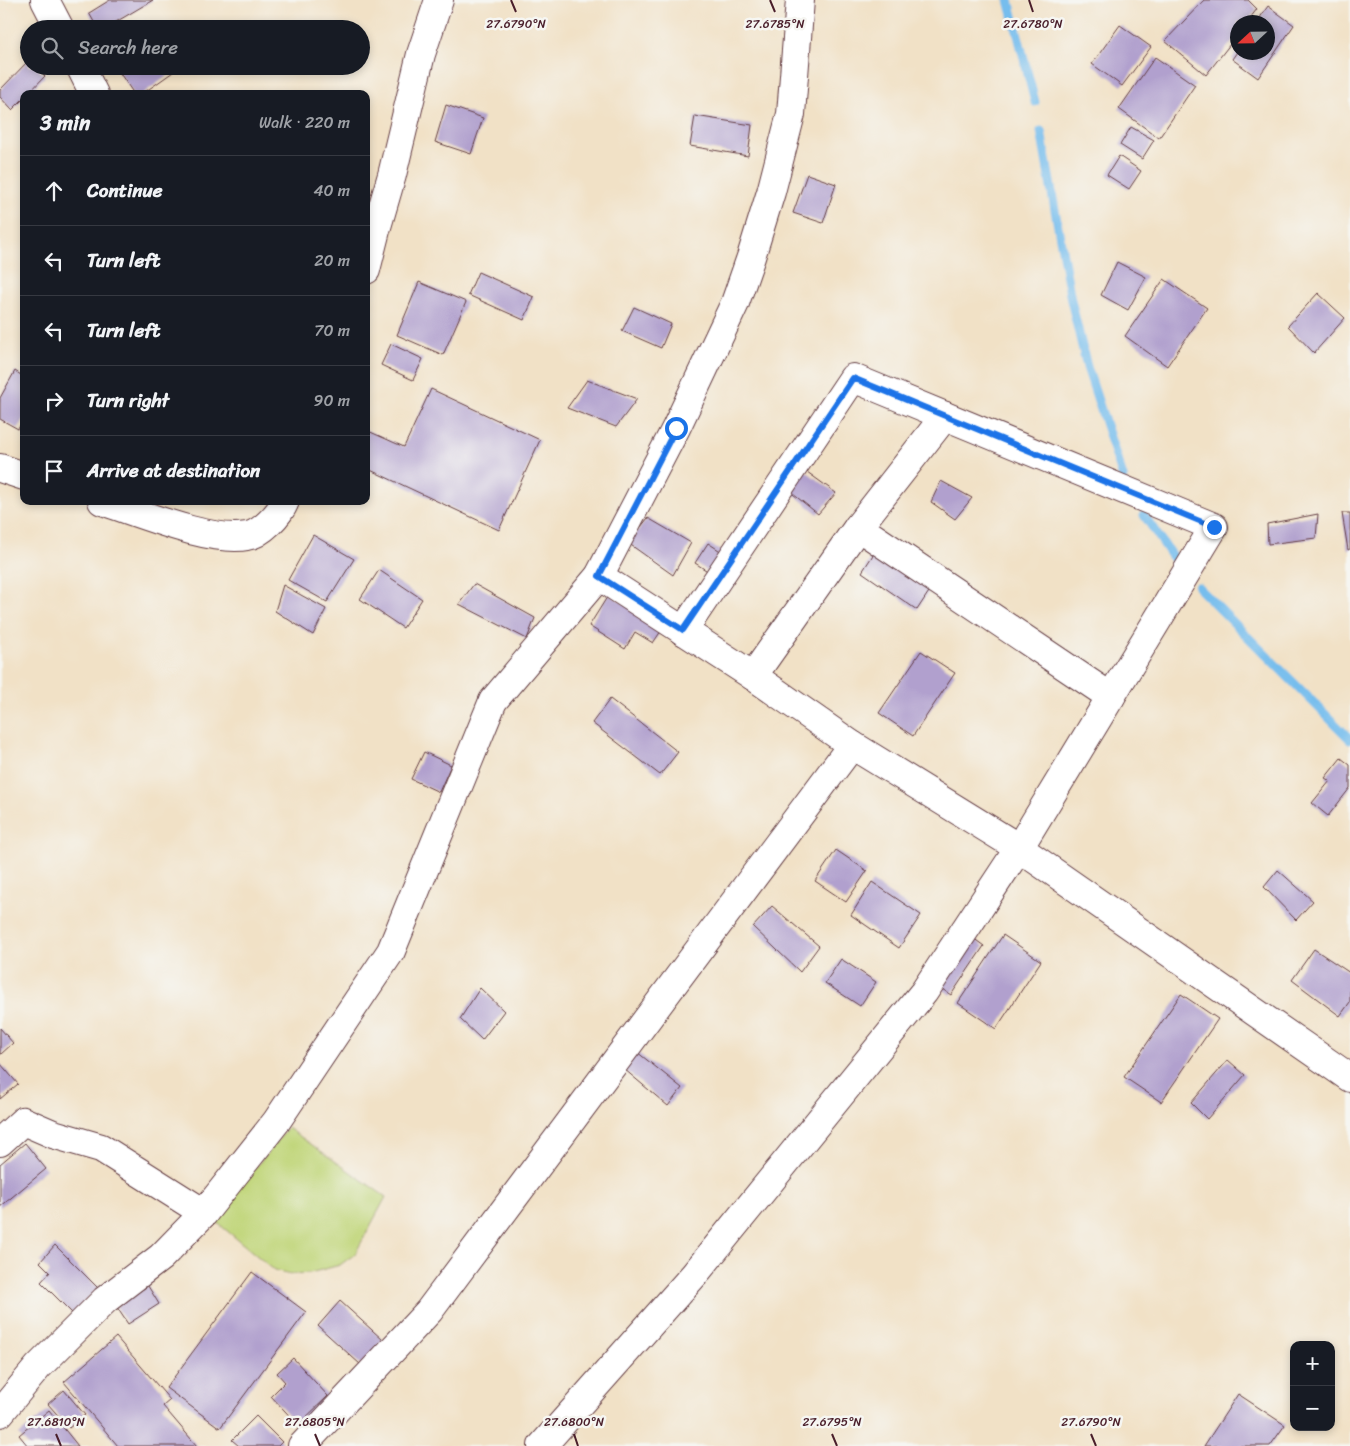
<!DOCTYPE html>
<meta charset="utf-8">
<style>
body{margin:0;font-family:Sriracha,sans-serif;background:#20242c;color:#f1f3f6}
.controls{position:absolute;right:15px;bottom:15px;display:grid;overflow:hidden;border-radius:10px;box-shadow:0 2px 8px #0003}
.controls button{width:45px;height:45px;display:grid;place-items:center;padding:0;border:0;border-bottom:1px solid #363941;background:#171b24;color:#f1f3f6;font:25px sans-serif}
.compass{position:absolute;left:1230px;top:15px;width:45px;height:45px;border-radius:50%;background:#171b24;box-shadow:0 2px 8px #0003;rotate:248deg}
.stop{position:absolute;width:15px;height:15px;margin:-11px;border:4px solid #1a73e8;border-radius:50%;background:#fff}
.stop.end{background:#1a73e8;border-color:#fff;box-shadow:0 1px 5px #0008}
.list{margin:0;padding:0;list-style:none}
h2{display:flex;justify-content:space-between;align-items:center;height:65px;margin:0;padding:0 20px;font-size:21px}
h2 small{font-size:16px;font-weight:400;color:#9ea1a6}
.list li{display:grid;grid-template-columns:32px 1fr auto;gap:15px;align-items:center;box-sizing:border-box;height:70px;padding:0 20px;border-top:1px solid #363941}
.list b{display:block;font-size:19px;white-space:nowrap}
.list em{font-size:16px;font-style:normal;color:#9ea1a6}
.icon{flex:none;width:28px;height:28px;fill:none;stroke:currentColor;stroke-width:2;stroke-linecap:round;stroke-linejoin:round}
.map{position:relative;flex:none;width:1350px;height:1446px;overflow:hidden}
.search{position:absolute;background:#171b24;box-shadow:0 2px 8px #0003;left:20px;top:20px;width:350px;height:55px;display:flex;align-items:center;gap:12px;box-sizing:border-box;padding:0 18px;border-radius:28px;color:#9ea1a6;font-size:19px}
.panel{position:absolute;background:#171b24;box-shadow:0 2px 8px #0003;left:20px;top:90px;width:350px;height:415px;border-radius:10px}
.map>svg:first-child{display:block}
</style>
<div class="map">
<svg width="1350" height="1446" viewBox="0 0 1350 1446">
<rect width="100%" height="100%" fill="#f6f6f2"/>
<filter id="ink" filterUnits="userSpaceOnUse"><feTurbulence type="fractalNoise" baseFrequency=".02" numOctaves="2"/><feDisplacementMap in="SourceGraphic" scale="10" xChannelSelector="R" yChannelSelector="G"/><feConvolveMatrix kernelMatrix="1 2 1 2 8 2 1 2 1" color-interpolation-filters="sRGB"/></filter>
<filter id="wash" filterUnits="userSpaceOnUse"><feTurbulence type="fractalNoise" baseFrequency=".0096" numOctaves="4" result="noise"/><feDisplacementMap in="SourceGraphic" scale="20" xChannelSelector="R" yChannelSelector="G"/><feGaussianBlur stdDeviation="1.12" result="paint"/><feColorMatrix in="noise" values="0 0 0 0 0 0 0 0 0 0 0 0 0 0 0 0 0 1.4 0 .05"/><feComposite in="paint" operator="in"/></filter>
<g filter="url(#wash)">
<rect width="100%" height="100%" fill="#f1e1c6"/>
<path fill="#c0d578" stroke="#857a52" d="M288,1128L386,1197L355,1254L340,1265L310,1273L291,1274L274,1270L213,1219Z"/>
<g fill="none" stroke-linecap="round" stroke-linejoin="round">
<g stroke="#76bded" stroke-width="9">
<path d="M1009,0L1035,102"/>
<path d="M1041,131L1071,300L1087,367L1123,477"/>
<path d="M1144,515L1180,568"/>
<path d="M1198,587L1350,739"/>
</g>
</g>
<g id="blocks">
<g fill="#b1a0ce">
<path d="M110,0H153L104,29H98L89,13Z"/>
<path d="M1204,0H1248L1257,9L1247,22H1238V34L1206,75L1165,41Z"/>
<path d="M1268,6L1294,25L1258,78L1232,59L1237,52H1268V22H1257Z"/>
<path d="M1120,25L1151,47L1122,86L1092,64Z"/>
<path d="M1155,57L1195,85L1159,138L1119,109Z"/>
<path d="M29,60V66H35L45,76L28,94H24V98L12,110L0,97V90Z"/>
<path d="M115,66H169L173,72L142,94H134Z"/>
<path d="M446,105L483,118L471,154L435,142Z"/>
<path d="M695,116L752,125L748,156L690,146Z"/>
<path d="M1131,127L1154,140L1142,159L1120,145Z"/>
<path d="M1119,156L1141,171L1129,189L1107,175Z"/>
<path d="M807,174L836,184L823,223L793,213Z"/>
<path d="M1117,262L1146,277L1128,310L1101,295Z"/>
<path d="M478,272L534,297L524,320L468,295Z"/>
<path d="M1164,279L1207,308L1167,366L1125,336Z"/>
<path d="M419,282L466,302L443,355L397,335Z"/>
<path d="M1318,293L1345,318L1314,353L1288,326Z"/>
<path d="M634,307L671,324L661,348L622,331Z"/>
<path d="M391,344L423,359L413,380L381,365Z"/>
<path d="M15,371L24,377V419L18,429L0,419V398Z"/>
<path d="M587,380L637,399L616,427L567,408Z"/>
<path d="M431,389L540,440L499,530L366,468V430L404,447Z"/>
<path d="M803,469L836,493L818,514L788,490Z"/>
<path d="M941,481L972,498L955,519L931,502Z"/>
<path d="M1342,513H1350V549L1348,550Z"/>
<path d="M1318,514L1316,538L1268,544L1267,524Z"/>
<path d="M648,518L691,543L673,575L628,543Z"/>
<path d="M313,535L354,559L327,602L288,580Z"/>
<path d="M708,543L722,552L709,572L695,563Z"/>
<path d="M880,544L936,581L917,610L862,572Z"/>
<path d="M379,570L422,599L403,628L360,599Z"/>
<path d="M474,584L535,618L527,639L459,604Z"/>
<path d="M283,585L326,609L313,635L275,611Z"/>
<path d="M609,594L663,628L653,643L635,632L625,649L589,626Z"/>
<path d="M921,651L955,673L913,736L879,713Z"/>
<path d="M610,699L678,752L660,775L592,723Z"/>
<path d="M424,752L451,765L439,792L411,779Z"/>
<path d="M1341,758L1350,765V788L1328,816L1312,803L1330,781L1325,778Z"/>
<path d="M836,850L867,871L846,902L815,881Z"/>
<path d="M1278,870L1313,901L1296,920L1264,887Z"/>
<path d="M872,882L921,915L899,948L851,915Z"/>
<path d="M772,906L819,946L800,972L753,927Z"/>
<path d="M969,935L984,946L951,995L936,985Z"/>
<path d="M1003,935L1041,961L996,1029L958,1003Z"/>
<path d="M1314,949L1350,973V1002L1340,1016L1292,980Z"/>
<path d="M841,959L876,982L860,1006L825,983Z"/>
<path d="M480,988L504,1011L482,1040L460,1019Z"/>
<path d="M1181,994L1218,1019L1161,1102L1124,1077Z"/>
<path d="M0,1028L13,1043L0,1055Z"/>
<path d="M637,1052L682,1088L668,1106L624,1069Z"/>
<path d="M1228,1060L1245,1075L1207,1119L1191,1103Z"/>
<path d="M0,1063L18,1084L0,1099Z"/>
<path d="M25,1143L46,1169L0,1207V1164Z"/>
<path d="M55,1245L98,1288L73,1314L41,1282L50,1272L40,1262Z"/>
<path d="M252,1272L306,1312L220,1428L166,1388Z"/>
<path d="M148,1286L159,1304L128,1324L116,1306Z"/>
<path d="M340,1301L383,1340L361,1365L318,1326Z"/>
<path d="M116,1337L170,1400L163,1406L197,1446H118L64,1382Z"/>
<path d="M293,1358L328,1396L298,1425L271,1396L285,1382L277,1373Z"/>
<path d="M64,1390L85,1415L69,1428L48,1404Z"/>
<path d="M1238,1394L1285,1425L1270,1446H1204Z"/>
<path d="M49,1410L78,1446H28L19,1435Z"/>
<path d="M256,1416L282,1442L278,1446H239L232,1440Z"/>
</g>
</g>
</g>
<g filter="url(#ink)">
<use href="#blocks" fill-opacity="0" stroke="#633c42" stroke-width="1"/>
<g fill="none" stroke-linecap="round" stroke-linejoin="round">
<defs>
<g id="minor">
<path d="M45,0L60,29"/>
<path d="M80,66L94,94"/>
<path d="M366,270L376,230L392,175L421,54L439,0"/>
<path d="M0,468L24,476"/>
<path d="M102,501C139,513 211,543 247,536C261,534 280,514 285,501"/>
<path d="M858,527L1111,697"/>
<path d="M599,576L753,676L852,745L1019,848L1350,1078"/>
<path d="M753,676L858,527L945,416"/>
<path d="M0,1142L23,1121L53,1134L101,1148L204,1213"/>
<path d="M0,1413L38,1367L105,1300L161,1257L204,1213L276,1122L391,951L493,701L599,576L676,428L735,303L751,257L771,192L791,114L800,0"/>
<path d="M302,1446L429,1311L852,745"/>
<path d="M542,1446L694,1275L924,992L1019,848L1214,527L853,378L683,631"/>
</g>
</defs>
<use href="#minor" stroke="#633c42" stroke-width="30"/>
<use href="#minor" stroke="#fff" stroke-width="28"/>
</g>
</g>
<g fill="none" stroke-linecap="round" stroke-linejoin="round" filter="url(#ink)">
<path stroke="#1a73e8" stroke-width="6" d="M676,428L599,576L683,630L853,378L1214,527"/>
</g>
<path fill="none" stroke="#4a1f2b" stroke-width="2" d="M511,0L516,12M770,0L775,12M1029,0L1033,12M56,1434L61,1446M315,1434L320,1446M574,1434L578,1446M832,1434L837,1446M1091,1434L1096,1446"/>
<g font-size="12" text-anchor="middle" fill="#4a1f2b" stroke="#f6f6f2" stroke-width="5" stroke-linejoin="round" paint-order="stroke">
<text x="516" y="28">27.6790°N</text>
<text x="775" y="28">27.6785°N</text>
<text x="1033" y="28">27.6780°N</text>
<text x="56" y="1426">27.6810°N</text>
<text x="315" y="1426">27.6805°N</text>
<text x="574" y="1426">27.6800°N</text>
<text x="832" y="1426">27.6795°N</text>
<text x="1091" y="1426">27.6790°N</text>
</g>
</svg>
<div class="controls">
<button>+</button>
<button>−</button>
</div>
<svg class="compass" viewBox="-18 -18 36 36"><path d="M0-13l5 13h-10z" fill="#e53935"/><path d="M0 13l5-13h-10z" fill="#9ea1a6"/></svg>
<div class="stop" style="left:676px;top:428px"></div>
<div class="stop end" style="left:1214px;top:527px"></div>
<div class="search"><svg class="icon" aria-label="search" viewBox="0 0 24 24"><circle cx="10" cy="10" r="6"/><path d="M15 15l6 6"/></svg>Search here</div>
<section class="panel">
<h2>3 min<small>Walk · 220 m</small></h2>
<ul class="list">
<li><svg class="icon" aria-label="ahead" viewBox="0 0 24 24"><path d="M12 20V5M6 11l6-6 6 6"/></svg><div><b>Continue</b></div><em>40 m</em></li>
<li><svg class="icon" aria-label="left" viewBox="0 0 24 24"><path d="M17 20v-9H6M10 6l-5 5 5 5"/></svg><div><b>Turn left</b></div><em>20 m</em></li>
<li><svg class="icon" aria-label="left" viewBox="0 0 24 24"><path d="M17 20v-9H6M10 6l-5 5 5 5"/></svg><div><b>Turn left</b></div><em>70 m</em></li>
<li><svg class="icon" aria-label="right" viewBox="0 0 24 24"><path d="M7 20v-9h11M14 6l5 5-5 5"/></svg><div><b>Turn right</b></div><em>90 m</em></li>
<li><svg class="icon" aria-label="arrive" viewBox="0 0 24 24"><path d="M6 21V4h12l-3 4 3 4H6"/></svg><div><b>Arrive at destination</b></div></li>
</ul>
</section>
</div>
